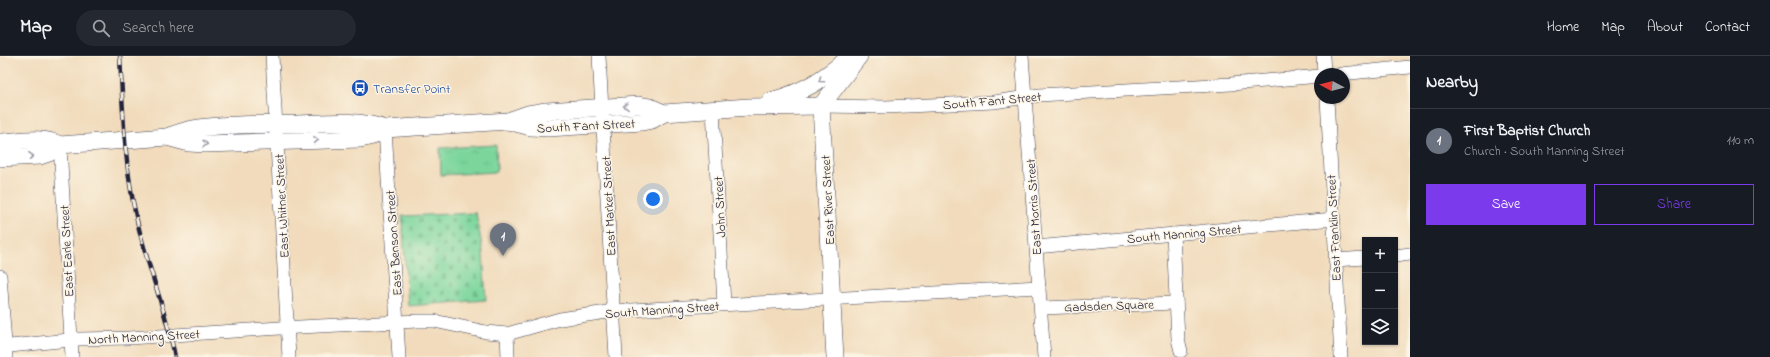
<!DOCTYPE html>
<meta charset="utf-8">
<style>
body{margin:0;font-family:"Indie Flower",sans-serif;background:#242831;color:#f1f3f6}
.controls{position:absolute;right:12px;bottom:12px;display:grid;overflow:hidden;border-radius:0px;box-shadow:0 1px 3px #0004}
.controls button{width:36px;height:36px;display:grid;place-items:center;padding:0;border:0;border-bottom:1px solid #363941;background:#171b24;color:#f1f3f6;font:20px sans-serif}
.compass{position:absolute;left:1314px;top:12px;width:36px;height:36px;border-radius:50%;background:#171b24;box-shadow:0 1px 3px #0004;rotate:277deg}
.you{position:absolute;left:653px;top:143px;width:14px;height:14px;margin:-10px;border:3px solid #fff;border-radius:50%;background:#1a73e8;box-shadow:0 0 0 6px #1a73e833}
.badge{display:grid;place-items:center;width:26px;height:26px;border-radius:50%;background:#7c3aed;color:#fff;font-size:13px;font-weight:700}
.pin{position:absolute;translate:-50% -33px;filter:drop-shadow(0 1px 2px #0008)}
.pin::after{content:'';position:absolute;top:21px;width:14px;height:12px;background:inherit;clip-path:polygon(0 0,100% 0,50% 100%)}
.list{margin:0;padding:0;list-style:none}
h2{display:flex;justify-content:space-between;align-items:center;height:52px;margin:0;padding:0 16px;font-size:17px}
h2 small{font-size:13px;font-weight:400;color:#9ea1a6}
.list li{display:grid;grid-template-columns:26px 1fr auto;gap:12px;align-items:center;box-sizing:border-box;height:64px;padding:0 16px;border-top:1px solid #363941}
.list b{display:block;font-size:15px;white-space:nowrap}
.list p{margin:0;font-size:13px;white-space:nowrap;color:#9ea1a6}
.list em{font-size:13px;font-style:normal;color:#9ea1a6}
.actions{display:flex;gap:8px;padding:12px 16px}
.actions a{flex:1;padding:9px 0;border:1px solid #7c3aed;border-radius:0px;text-align:center;font-size:14px;color:#7c3aed}
.actions .main{background:#7c3aed;color:#fff}
.icon{flex:none;width:22px;height:22px;fill:none;stroke:currentColor;stroke-width:2;stroke-linecap:round;stroke-linejoin:round}
.map{position:relative;flex:none;width:1410px;height:301px;overflow:hidden}
header{display:flex;align-items:center;gap:24px;box-sizing:border-box;height:56px;padding:0 20px;background:#171b24;border-bottom:1px solid #363941}
header strong{font-size:19px}
nav{display:flex;gap:22px;margin-inline-start:auto;font-size:14px}
.search{width:280px;height:36px;background:#242831;display:flex;align-items:center;gap:10px;box-sizing:border-box;padding:0 14px;border-radius:22px;color:#9ea1a6;font-size:15px}
main{display:flex}
aside{flex:1;background:#171b24}
.map>svg:first-child{display:block}
</style>
<header>
<strong>Map</strong>
<div class="search"><svg class="icon" aria-label="search" viewBox="0 0 24 24"><circle cx="10" cy="10" r="6"/><path d="M15 15l6 6"/></svg>Search here</div>
<nav><a>Home</a><a>Map</a><a>About</a><a>Contact</a></nav>
</header>
<main>
<div class="map">
<svg width="1410" height="301" viewBox="0 0 1410 301">
<defs>
<pattern id="grass-tufts" width="24" height="20" patternUnits="userSpaceOnUse"><rect width="24" height="20" fill="#7bd69c"/><path d="M3 7l-1-3M5 7V3M7 7l1-3M15 17l-1-3M17 17v-4M19 17l1-3" fill="none" stroke="#6ab787"/></pattern>
<pattern id="cemetery-stones" width="16" height="16" patternUnits="userSpaceOnUse"><rect width="16" height="16" fill="#7bd69c"/><path d="M2 7V4a2 2 0 0 1 4 0v3zM10 15v-3a2 2 0 0 1 4 0v3z" fill="#6ab787"/></pattern>
</defs>
<rect width="100%" height="100%" fill="#fcf5e5"/>
<filter id="ink" filterUnits="userSpaceOnUse"><feTurbulence type="fractalNoise" baseFrequency=".025" numOctaves="2"/><feDisplacementMap in="SourceGraphic" scale="8" xChannelSelector="R" yChannelSelector="G"/><feConvolveMatrix kernelMatrix="1 2 1 2 8 2 1 2 1" color-interpolation-filters="sRGB"/></filter>
<filter id="wash" filterUnits="userSpaceOnUse"><feTurbulence type="fractalNoise" baseFrequency=".012" numOctaves="4" result="noise"/><feDisplacementMap in="SourceGraphic" scale="16" xChannelSelector="R" yChannelSelector="G"/><feGaussianBlur stdDeviation="0.9" result="paint"/><feColorMatrix in="noise" values="0 0 0 0 0 0 0 0 0 0 0 0 0 0 0 0 0 1.4 0 .05"/><feComposite in="paint" operator="in"/></filter>
<g filter="url(#wash)">
<rect width="100%" height="100%" fill="#f1dbbc"/>
<path fill="url(#grass-tufts)" stroke="#4e7c6c" d="M496,89L497,116L441,119L440,92Z"/>
<path fill="url(#cemetery-stones)" stroke="#4e7c6c" d="M476,157L483,196L486,244L408,250L402,160Z"/>
</g>
<g filter="url(#ink)">
<g fill="none" stroke-linecap="round" stroke-linejoin="round">
<defs>
<g id="minor">
<path d="M272,0L289,301"/>
<path d="M599,0L616,301"/>
<path d="M1022,0L1044,301"/>
<path d="M1323,0L1324,18"/>
<path d="M1341,18L1410,11"/>
<path d="M1327,42L1341,301"/>
<path d="M821,50L886,51L994,46L1039,39L1231,28L1320,20"/>
<path d="M713,54L724,248"/>
<path d="M385,73L399,301"/>
<path d="M60,89L72,301"/>
<path d="M1173,178L1178,283L1181,295"/>
<path d="M1036,191L1333,163"/>
<path d="M1395,200L1410,198"/>
<path d="M1335,204L1365,202"/>
<path d="M0,220L6,301"/>
<path d="M1041,252L1176,247"/>
<path d="M507,278L508,301"/>
<path d="M0,291L79,283L129,282L280,272L418,265H434L486,276L507,278L560,263L614,255L1039,231"/>
</g>
<g id="major">
<path d="M771,45C805,36 823,23 850,1"/>
<path d="M508,65L531,71L548,72L642,66L652,64L664,57"/>
<path d="M167,81L189,87L205,88L360,83L373,80L385,73"/>
<path d="M0,86C21,85 41,80 60,89L167,81C178,77 188,73 199,72C232,68 265,68 297,68C327,67 358,63 385,73L508,65L528,58L546,55L639,49L650,51L664,57L749,51L821,50"/>
<path d="M0,102L40,100L49,97L60,89"/>
<path d="M835,301L821,50L859,0"/>
</g>
</defs>
<use href="#minor" stroke="#413e4e" stroke-width="14"/>
<use href="#major" stroke="#413e4e" stroke-width="18"/>
<use href="#minor" stroke="#fff" stroke-width="13"/>
<use href="#major" stroke="#fff" stroke-width="17"/>
<defs>
<path id="rail" d="M120,0C123,53 124,108 136,160C146,208 166,253 175,301"/>
</defs>
<use href="#rail" stroke="#22223b" stroke-width="4.5"/>
<use href="#rail" stroke="#fcf5e5" stroke-width="3" stroke-dasharray="9" stroke-linecap="butt"/>
</g>
<defs><path id="oneway-chevron" d="M-2-3.5L2.5 0L-2 3.5" fill="none" stroke-width="1.6" stroke-linecap="round" stroke-linejoin="round"/></defs>
<g stroke="#9c9ca7">
<use href="#oneway-chevron" transform="translate(821 24) rotate(145)"/>
<use href="#oneway-chevron" transform="translate(626 50) rotate(177)"/>
<use href="#oneway-chevron" transform="translate(316 84) rotate(-2)"/>
<use href="#oneway-chevron" transform="translate(205 88) rotate(1)"/>
<use href="#oneway-chevron" transform="translate(31 100) rotate(-4)"/>
</g>
</g>
<defs>
<symbol id="bus-disc" viewBox="-11 -11 22 22"><circle r="9.5" fill="#1a4fb4" stroke="#fcf5e5"/><path d="M-5-6H5V4H4V6H2V4H-2V6H-4V4H-5ZM-3.5-4V0h7V-4ZM-3.5 1.2v1.5H-2V1.2ZM2 1.2v1.5H3.5V1.2Z" fill="#fff"/></symbol>
</defs>
<g fill-rule="evenodd">
<use href="#bus-disc" x="350" y="22" width="20" height="20"/>
</g>
<g text-anchor="middle" stroke-width="3" stroke-linejoin="round" paint-order="stroke">
<g font-size="13" fill="#164399" stroke="#fcf5e5" text-anchor="start">
<text x="373" y="37">Transfer Point</text>
</g>
<g font-size="13" fill="#22223b" stroke="#fcf5e5">
<text transform="translate(992 44) rotate(-5)" y="5">South Fant Street</text>
<text transform="translate(586 69) rotate(-3)" y="5">South Fant Street</text>
<text transform="translate(827 144) rotate(-93)" y="5">East River Street</text>
<text transform="translate(281 150) rotate(-93)" y="5">East Whitner Street</text>
<text transform="translate(608 150) rotate(-93)" y="5">East Market Street</text>
<text transform="translate(719 151) rotate(-93)" y="5">John Street</text>
<text transform="translate(1033 151) rotate(-94)" y="5">East Morris Street</text>
<text transform="translate(1333 172) rotate(-93)" y="5">East Franklin Street</text>
<text transform="translate(1184 177) rotate(-5)" y="5">South Manning Street</text>
<text transform="translate(393 187) rotate(-94)" y="5">East Benson Street</text>
<text transform="translate(66 195) rotate(-93)" y="5">East Earle Street</text>
<text transform="translate(1109 249) rotate(-2)" y="5">Gadsden Square</text>
<text transform="translate(662 253) rotate(-4)" y="5">South Manning Street</text>
<text transform="translate(144 280) rotate(-3)" y="5">North Manning Street</text>
</g>
</g>
</svg>
<div class="controls">
<button>+</button>
<button>−</button>
<button><svg class="icon" aria-label="layers" viewBox="0 0 24 24"><path d="M12 4l9 5-9 5-9-5zM3 14l9 5 9-5"/></svg></button>
</div>
<svg class="compass" viewBox="-18 -18 36 36"><path d="M0-13l5 13h-10z" fill="#e53935"/><path d="M0 13l5-13h-10z" fill="#9ea1a6"/></svg>
<div class="you"></div>
<div class="pin badge" style="left:503px;top:200px;background:#6b7280">1</div>
</div>
<aside>
<h2>Nearby<small></small></h2>
<ul class="list">
<li><span class="badge" style="background:#6b7280">1</span><div><b>First Baptist Church</b><p>Church · South Manning Street</p></div><em>110 m</em></li>
</ul>
<div class="actions"><a class="main">Save</a><a>Share</a></div>
</aside>
</main>
